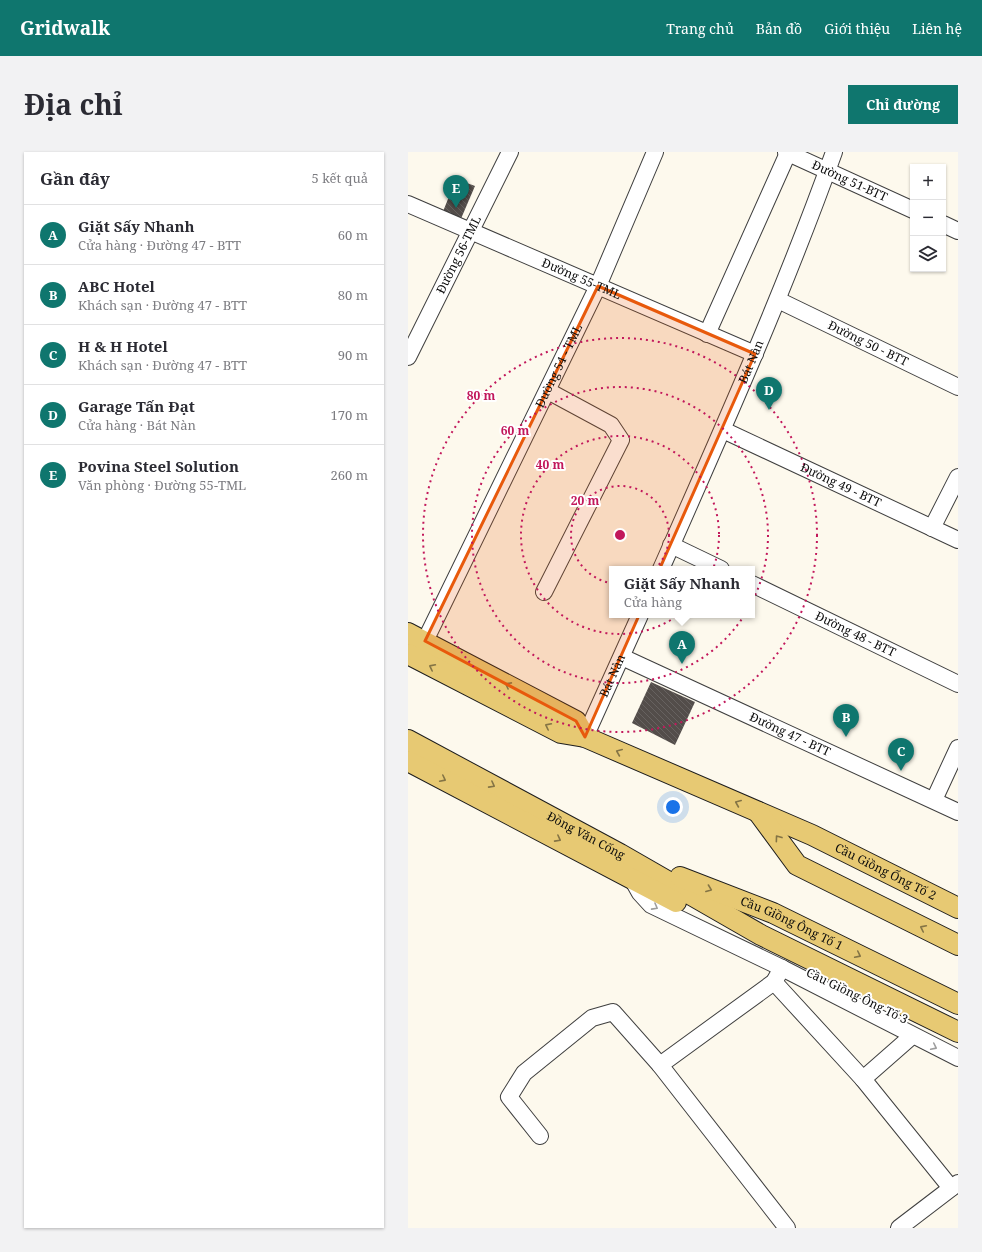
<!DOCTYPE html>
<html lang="vi">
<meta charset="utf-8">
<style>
body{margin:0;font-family:"Noto Serif",serif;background:#f2f2f3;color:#2b2b33}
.controls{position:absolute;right:12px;top:12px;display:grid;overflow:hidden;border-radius:0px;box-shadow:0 1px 3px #0004}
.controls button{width:36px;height:36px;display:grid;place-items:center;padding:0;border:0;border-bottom:1px solid #e1e1e2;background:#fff;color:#2b2b33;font:20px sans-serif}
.you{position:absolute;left:265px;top:655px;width:14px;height:14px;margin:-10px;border:3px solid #fff;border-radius:50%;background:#1a73e8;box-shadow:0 0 0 6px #1a73e833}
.badge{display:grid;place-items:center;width:26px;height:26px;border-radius:50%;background:#0f766e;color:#fff;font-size:13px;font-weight:700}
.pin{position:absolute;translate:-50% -33px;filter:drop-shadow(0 1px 2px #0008)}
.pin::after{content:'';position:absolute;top:21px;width:14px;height:12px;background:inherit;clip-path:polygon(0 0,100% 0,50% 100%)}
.popup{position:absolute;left:201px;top:414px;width:146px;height:52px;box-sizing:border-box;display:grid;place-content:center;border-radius:0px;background:#fff;filter:drop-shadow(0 1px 3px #0005);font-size:13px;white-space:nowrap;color:#7c7c81}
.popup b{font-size:15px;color:#2b2b33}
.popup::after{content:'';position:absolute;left:50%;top:100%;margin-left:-8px;border:8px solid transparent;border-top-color:#fff}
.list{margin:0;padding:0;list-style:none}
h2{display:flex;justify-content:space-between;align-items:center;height:52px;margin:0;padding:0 16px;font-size:17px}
h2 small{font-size:13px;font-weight:400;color:#7c7c81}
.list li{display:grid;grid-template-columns:26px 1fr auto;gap:12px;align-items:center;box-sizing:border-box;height:60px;padding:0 16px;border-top:1px solid #e1e1e2}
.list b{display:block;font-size:15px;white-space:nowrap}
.list p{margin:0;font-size:13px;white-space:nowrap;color:#7c7c81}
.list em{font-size:13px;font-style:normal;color:#7c7c81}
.icon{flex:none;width:22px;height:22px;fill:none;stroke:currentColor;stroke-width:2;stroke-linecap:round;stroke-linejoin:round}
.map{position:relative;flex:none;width:550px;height:1076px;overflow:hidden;border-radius:0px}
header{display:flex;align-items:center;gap:24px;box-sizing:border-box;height:56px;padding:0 20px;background:#0f766e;color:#fff}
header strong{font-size:19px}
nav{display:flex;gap:22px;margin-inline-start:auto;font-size:14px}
.intro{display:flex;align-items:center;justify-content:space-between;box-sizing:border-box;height:96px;padding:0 24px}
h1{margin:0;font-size:28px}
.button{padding:10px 18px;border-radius:0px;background:#0f766e;color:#fff;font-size:14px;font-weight:700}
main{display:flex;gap:24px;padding:0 24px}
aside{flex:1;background:#fff;border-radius:0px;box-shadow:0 1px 3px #0004}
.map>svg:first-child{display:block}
</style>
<header>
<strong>Gridwalk</strong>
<nav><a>Trang chủ</a><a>Bản đồ</a><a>Giới thiệu</a><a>Liên hệ</a></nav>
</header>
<div class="intro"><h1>Địa chỉ</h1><a class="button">Chỉ đường</a></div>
<main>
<aside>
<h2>Gần đây<small>5 kết quả</small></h2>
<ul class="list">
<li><span class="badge">A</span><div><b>Giặt Sấy Nhanh</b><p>Cửa hàng · Đường 47 - BTT</p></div><em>60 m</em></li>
<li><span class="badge">B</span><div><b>ABC Hotel</b><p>Khách sạn · Đường 47 - BTT</p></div><em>80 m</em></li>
<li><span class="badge">C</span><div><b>H &amp; H Hotel</b><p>Khách sạn · Đường 47 - BTT</p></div><em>90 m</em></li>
<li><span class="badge">D</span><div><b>Garage Tấn Đạt</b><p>Cửa hàng · Bát Nàn</p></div><em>170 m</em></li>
<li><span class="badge">E</span><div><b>Povina Steel Solution</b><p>Văn phòng · Đường 55-TML</p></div><em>260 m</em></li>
</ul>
</aside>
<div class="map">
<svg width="550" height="1076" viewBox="0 0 550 1076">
<defs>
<pattern id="building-back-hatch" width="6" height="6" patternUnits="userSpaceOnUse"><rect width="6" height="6" fill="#534d4a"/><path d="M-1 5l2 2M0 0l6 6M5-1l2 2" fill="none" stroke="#676260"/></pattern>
</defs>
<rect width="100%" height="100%" fill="#fdf9ed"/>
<g fill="url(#building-back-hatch)">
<path d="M48,27L67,34L52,69L34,62Z"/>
<path d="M243,530L287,550L267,593L224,571Z"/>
</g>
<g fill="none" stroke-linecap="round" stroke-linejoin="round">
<defs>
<g id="minor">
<path id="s1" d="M378,0L505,58"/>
<path id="s2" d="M0,52L347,202"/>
<path d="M535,72L550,79"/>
<path id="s3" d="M370,148L550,235"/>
<path d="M299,182L380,1"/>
<path id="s4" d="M0,205L102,0"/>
<path id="s5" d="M315,278L550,388"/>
<path d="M524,376L550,325"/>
<path d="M263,393L313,417"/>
<path id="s6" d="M253,417C314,279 375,142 426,0"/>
<path id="s7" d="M344,432L550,532"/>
<path d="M136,440L213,288L203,273L140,239"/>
<path id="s8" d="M17,489L190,134L247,0"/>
<path id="s9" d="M214,505L550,660"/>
<path id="s10" d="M177,585L232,463"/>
<path d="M526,648L550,596"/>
<path d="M223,725L232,741L243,753L374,816L550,906"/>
<path d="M366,830L455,927"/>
<path d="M504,884L455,927L543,1036"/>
<path d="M252,913L366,830L374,816"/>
<path d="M132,984L101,945L116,921L184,866L205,860L252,913L379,1076"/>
<path d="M491,1076L550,1031"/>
</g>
<g id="major">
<path d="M0,481L168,569L177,585"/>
<path id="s11" d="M0,502L153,581L177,585L404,683L550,756"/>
<path id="s12" d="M0,588L212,702L353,783L550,880"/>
<path d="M0,609L268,750"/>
<path d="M350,660L389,713L550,793"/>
<path id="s13" d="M272,725L365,761L550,852"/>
</g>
</defs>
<use href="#minor" stroke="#3f3f3f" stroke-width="18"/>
<use href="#major" stroke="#1d1d1d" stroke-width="22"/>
<use href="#minor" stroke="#fff" stroke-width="16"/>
<use href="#major" stroke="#e7c973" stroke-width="20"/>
</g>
<defs><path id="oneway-chevron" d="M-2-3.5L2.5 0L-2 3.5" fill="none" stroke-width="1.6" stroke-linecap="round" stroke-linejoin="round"/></defs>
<g stroke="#847445">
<use href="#oneway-chevron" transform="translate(24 515) rotate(-153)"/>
<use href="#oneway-chevron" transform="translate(100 533) rotate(-152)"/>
<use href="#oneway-chevron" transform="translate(140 574) rotate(-153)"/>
<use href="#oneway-chevron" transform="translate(211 600) rotate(-157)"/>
<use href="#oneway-chevron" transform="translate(35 627) rotate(27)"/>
<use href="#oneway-chevron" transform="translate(84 633) rotate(28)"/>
<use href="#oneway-chevron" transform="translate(330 651) rotate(-157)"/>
<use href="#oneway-chevron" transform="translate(370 686) rotate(-126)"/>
<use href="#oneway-chevron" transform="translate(150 687) rotate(28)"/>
<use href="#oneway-chevron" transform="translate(301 737) rotate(21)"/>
<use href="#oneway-chevron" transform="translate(515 776) rotate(-154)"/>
<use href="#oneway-chevron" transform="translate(450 803) rotate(26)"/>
</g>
<g stroke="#9e9e9e">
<use href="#oneway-chevron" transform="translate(247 755) rotate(29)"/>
<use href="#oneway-chevron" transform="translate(526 895) rotate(26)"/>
</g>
<path fill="#e8590c" fill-opacity="0.2" stroke="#e8590c" stroke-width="3" stroke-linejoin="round" d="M190,134L347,202L177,585L168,569L17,489Z"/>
<g fill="none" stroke="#c2185b" stroke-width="2" stroke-dasharray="2 4">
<circle cx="212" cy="383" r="49"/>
<circle cx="212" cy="383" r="99"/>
<circle cx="212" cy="383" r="148"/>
<circle cx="212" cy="383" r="197"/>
</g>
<g text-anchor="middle" stroke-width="4" stroke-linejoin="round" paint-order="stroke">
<g font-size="12" fill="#0c0c0c" stroke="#fff">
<text dy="4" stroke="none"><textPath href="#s1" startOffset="70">Đường 51-BTT</textPath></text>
<text dy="4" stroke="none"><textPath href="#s4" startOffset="114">Đường 56-TML</textPath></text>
<text dy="4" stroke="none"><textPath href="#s2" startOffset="189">Đường 55-TML</textPath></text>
<text dy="4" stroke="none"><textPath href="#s3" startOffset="100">Đường 50 - BTT</textPath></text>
<text dy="4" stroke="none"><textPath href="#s6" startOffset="226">Bát Nàn</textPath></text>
<text dy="4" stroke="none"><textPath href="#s8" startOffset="306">Đường 54 - TML</textPath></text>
<text dy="4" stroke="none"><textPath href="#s5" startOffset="130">Đường 49 - BTT</textPath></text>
<text dy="4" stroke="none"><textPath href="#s7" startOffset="115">Đường 48 - BTT</textPath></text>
<text dy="4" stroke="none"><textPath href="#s10" startOffset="67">Bát Nàn</textPath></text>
<text dy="4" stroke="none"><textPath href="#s9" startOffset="185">Đường 47 - BTT</textPath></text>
<text dy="4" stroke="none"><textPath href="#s12" startOffset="202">Đồng Văn Cống</textPath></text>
<text dy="4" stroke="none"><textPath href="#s11" startOffset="526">Cầu Giồng Ống Tố 2</textPath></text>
<text dy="4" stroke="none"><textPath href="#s13" startOffset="121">Cầu Giồng Ông Tố 1</textPath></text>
<text transform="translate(449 844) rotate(26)" y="4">Cầu Giồng Ông Tố 3</text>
</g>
</g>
<circle cx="212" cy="383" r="6" fill="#c2185b" stroke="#fff" stroke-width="2"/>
<g font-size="12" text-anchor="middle" font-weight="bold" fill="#c2185b" stroke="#fff" stroke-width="4" stroke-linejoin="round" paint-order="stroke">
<text x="73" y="248">80 m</text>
<text x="107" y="283">60 m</text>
<text x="142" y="317">40 m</text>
<text x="177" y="353">20 m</text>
</g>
</svg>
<div class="controls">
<button>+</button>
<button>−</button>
<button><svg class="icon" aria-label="layers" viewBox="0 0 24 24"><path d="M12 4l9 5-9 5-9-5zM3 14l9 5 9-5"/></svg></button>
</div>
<div class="you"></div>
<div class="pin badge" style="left:274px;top:512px">A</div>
<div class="popup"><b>Giặt Sấy Nhanh</b>Cửa hàng</div>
<div class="pin badge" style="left:438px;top:585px">B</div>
<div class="pin badge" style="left:493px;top:619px">C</div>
<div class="pin badge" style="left:361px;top:258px">D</div>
<div class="pin badge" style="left:48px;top:56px">E</div>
</div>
</main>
